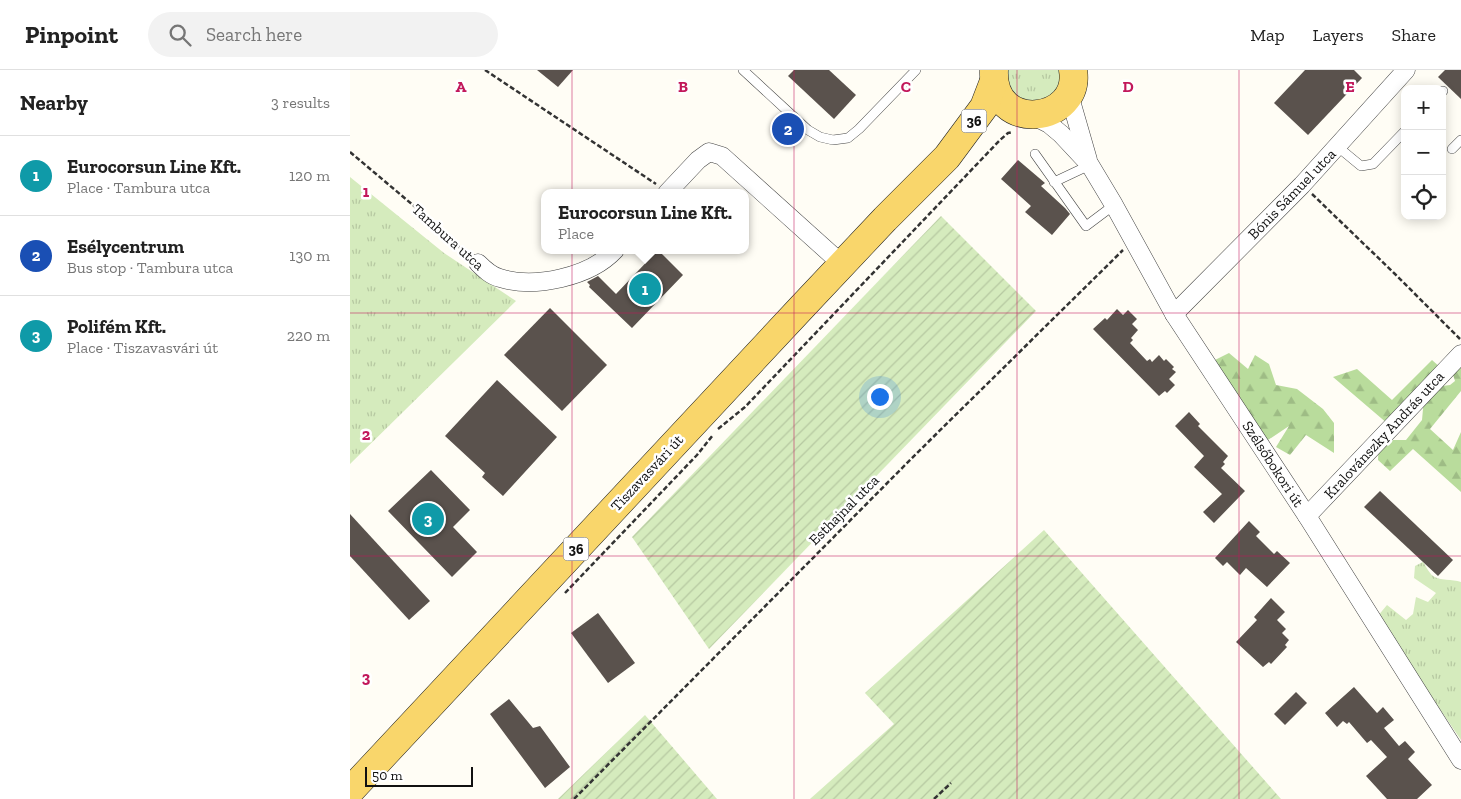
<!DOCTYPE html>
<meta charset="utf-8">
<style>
body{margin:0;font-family:"Zilla Slab",serif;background:#f2f2f2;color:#222}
.controls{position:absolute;right:15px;top:15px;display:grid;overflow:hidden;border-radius:10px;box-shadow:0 2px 12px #0003}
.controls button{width:45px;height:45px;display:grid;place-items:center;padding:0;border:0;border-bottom:1px solid #e0e0e0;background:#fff;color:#222;font:25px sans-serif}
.scale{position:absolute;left:15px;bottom:12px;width:108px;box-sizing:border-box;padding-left:5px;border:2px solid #111;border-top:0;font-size:14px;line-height:18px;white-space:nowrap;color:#111;-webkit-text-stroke:4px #fff;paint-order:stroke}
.you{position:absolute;left:529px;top:326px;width:18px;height:18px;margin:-12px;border:4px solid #fff;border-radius:50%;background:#1a73e8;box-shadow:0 0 0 8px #1a73e833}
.badge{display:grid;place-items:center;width:32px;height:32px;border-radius:50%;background:#111827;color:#fff;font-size:16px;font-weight:700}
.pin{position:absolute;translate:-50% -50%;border:2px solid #fff;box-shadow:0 1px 5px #0006}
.popup{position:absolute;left:191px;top:119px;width:208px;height:65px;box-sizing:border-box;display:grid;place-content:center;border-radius:10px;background:#fff;filter:drop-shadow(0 1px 4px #0005);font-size:16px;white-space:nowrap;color:#767676}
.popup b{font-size:19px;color:#222}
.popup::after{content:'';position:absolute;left:50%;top:100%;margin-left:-10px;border:10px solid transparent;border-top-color:#fff}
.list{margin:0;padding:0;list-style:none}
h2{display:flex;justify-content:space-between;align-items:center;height:65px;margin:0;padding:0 20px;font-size:21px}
h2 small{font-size:16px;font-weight:400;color:#767676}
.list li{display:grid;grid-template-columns:32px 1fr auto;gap:15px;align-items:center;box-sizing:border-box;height:80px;padding:0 20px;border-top:1px solid #e0e0e0}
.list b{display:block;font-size:19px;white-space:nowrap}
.list p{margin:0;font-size:16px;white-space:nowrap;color:#767676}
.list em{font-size:16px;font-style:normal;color:#767676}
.icon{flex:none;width:28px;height:28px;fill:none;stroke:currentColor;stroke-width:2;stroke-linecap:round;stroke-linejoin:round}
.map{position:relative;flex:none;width:1111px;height:729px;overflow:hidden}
header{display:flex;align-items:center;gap:30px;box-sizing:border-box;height:70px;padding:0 25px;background:#fff;border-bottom:1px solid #e0e0e0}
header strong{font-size:24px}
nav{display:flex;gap:28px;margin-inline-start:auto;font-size:18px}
.search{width:350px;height:45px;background:#f2f2f2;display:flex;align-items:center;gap:12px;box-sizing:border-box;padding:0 18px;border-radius:28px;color:#767676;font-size:19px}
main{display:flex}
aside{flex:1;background:#fff}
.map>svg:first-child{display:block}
</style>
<header>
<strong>Pinpoint</strong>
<div class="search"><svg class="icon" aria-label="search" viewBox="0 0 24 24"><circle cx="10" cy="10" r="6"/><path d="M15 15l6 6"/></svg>Search here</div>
<nav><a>Map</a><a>Layers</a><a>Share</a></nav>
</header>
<main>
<aside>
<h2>Nearby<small>3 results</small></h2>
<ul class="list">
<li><span class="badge" style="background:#0f9aa8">1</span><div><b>Eurocorsun Line Kft.</b><p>Place · Tambura utca</p></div><em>120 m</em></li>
<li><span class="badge" style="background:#1a4fb4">2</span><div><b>Esélycentrum</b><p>Bus stop · Tambura utca</p></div><em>130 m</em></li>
<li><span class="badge" style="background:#0f9aa8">3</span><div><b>Polifém Kft.</b><p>Place · Tiszavasvári út</p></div><em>220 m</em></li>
</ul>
</aside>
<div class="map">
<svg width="1111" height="729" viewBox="0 0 1111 729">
<defs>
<pattern id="grass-tufts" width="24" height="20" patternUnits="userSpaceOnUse" patternTransform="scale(1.25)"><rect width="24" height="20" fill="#d5ebbd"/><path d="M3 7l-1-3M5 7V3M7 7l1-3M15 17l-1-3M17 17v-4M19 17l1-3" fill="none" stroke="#b6c8a1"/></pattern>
<pattern id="forest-firs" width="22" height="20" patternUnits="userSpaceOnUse" patternTransform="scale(1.25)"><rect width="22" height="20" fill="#b9dc9c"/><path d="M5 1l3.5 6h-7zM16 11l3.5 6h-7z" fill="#9ebc85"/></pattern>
<pattern id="garden-furrows" width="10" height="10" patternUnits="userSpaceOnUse" patternTransform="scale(1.25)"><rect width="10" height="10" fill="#d5ebbd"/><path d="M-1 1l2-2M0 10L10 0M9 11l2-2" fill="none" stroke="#b6c8a1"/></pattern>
</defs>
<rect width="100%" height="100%" fill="#fffdf5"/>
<g fill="url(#grass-tufts)">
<path d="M652,0H715L708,25L670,34Z"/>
<path d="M0,107L94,183L166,231L0,394Z"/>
<path d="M1073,492C1076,496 1079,503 1083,506C1090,511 1102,509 1111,512V670L1027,547L1037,535L1056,550L1063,544L1066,527L1078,532L1086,523L1064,508L1065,496Z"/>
</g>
<g fill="url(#forest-firs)">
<path d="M879,283L898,299L905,285L919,294L926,315L947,319L973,339L984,353V383L956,365L940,385L926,377L939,356L915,372L863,291Z"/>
<path d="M1111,286V321L1080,359L1103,380L1111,362V422L1063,379L1040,401L1028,390L1029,370H1056L1072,350L1074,328L1085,317L1100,315L1105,311L1100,295Z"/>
<path d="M1082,290L1091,298L1038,354L983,307L1007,299L1042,330Z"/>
</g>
<g fill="url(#garden-furrows)">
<path d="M591,146L686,241L359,579L282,467Z"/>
<path d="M694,460L931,729H460L544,654L515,623Z"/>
<path d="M295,645L367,729H208Z"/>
</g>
<g fill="#5a524d">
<path d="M187,0H223L208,17Z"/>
<path d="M444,0H479L506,25L484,49L438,6Z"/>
<path d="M955,0H1004L1012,8L958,65L924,33Z"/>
<path d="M1095,0H1111V29L1088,7Z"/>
<path d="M668,90L695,113L691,116L715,138L720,144L702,165L675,142L681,136L651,109Z"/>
<path d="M308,180L333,205L282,258L239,217L240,215L237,212L248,206L266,224Z"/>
<path d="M200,238L257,295L212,341L154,285Z"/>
<path d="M767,239L773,245L778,240L787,249L782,254L788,260L781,268L783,270L780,273L797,291L800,289L802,292L809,285L814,291L816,289L824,297L822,299L826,302L819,309L825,315L817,323L815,321L809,326L743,259L755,248L757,250Z"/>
<path d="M147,310L207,367L153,426L132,407L135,403L95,366Z"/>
<path d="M839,342L850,354L848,356L878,386L873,392L875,394L871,398L895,421L864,453L853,442L872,424L844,397L854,386L825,356Z"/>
<path d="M81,400L120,440L103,457L127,482L102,507L38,441Z"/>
<path d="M1030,421L1103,490L1088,506L1014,437Z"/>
<path d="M0,444L80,531L59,550L0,486Z"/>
<path d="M899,451L910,462L906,466L924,484L927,481L940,493L917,517L896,498L890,505L877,492L873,496L865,488Z"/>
<path d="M921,528L935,542L927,550L936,559L932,563L939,570L935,575L937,577L921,594L919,592L913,597L886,572L907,550L904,547Z"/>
<path d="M248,543L285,593L258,613L221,563Z"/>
<path d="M1004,617L1027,643L1033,637L1044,650L1034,658L1049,676L1055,671L1065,682L1058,689L1082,715L1067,729H1037L1016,706L1037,687L1021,670L1017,673L999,652L997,654L993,651L987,657L975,643Z"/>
<path d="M946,622L957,633L935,655L924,644Z"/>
<path d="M159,629L183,658L190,656L220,697L195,718L140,644Z"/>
</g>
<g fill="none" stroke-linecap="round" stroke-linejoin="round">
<defs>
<g id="lane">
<path d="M393,0L458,60L470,67L483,70L498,68L509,59L566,0"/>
<path d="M1092,21H1093"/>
<path d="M988,77L1011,96L1023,94L1055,61"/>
<path d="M1102,79L1111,70"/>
<path d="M685,84L736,156L764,135"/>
<path d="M704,112L740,95"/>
</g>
<g id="street">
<path d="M719,24L738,90"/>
<path d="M681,45L699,54L711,64L740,95L764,135L824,244L957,446L1111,690"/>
<path d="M317,123L348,90L359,82L372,86L493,195"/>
<path d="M128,193C134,199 141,206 150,208C184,219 240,207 265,180"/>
<path d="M824,244L952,115L1056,0"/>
<path d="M957,446L1111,284"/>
</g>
<g id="primary">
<path d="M644,0C641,65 732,53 723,0"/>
<path d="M0,721L452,237L535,149L597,87L634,37L644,11"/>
</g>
</defs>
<use href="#lane" stroke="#444" stroke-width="10"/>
<use href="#street" stroke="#444" stroke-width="19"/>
<use href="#primary" stroke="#222" stroke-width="29"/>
<g stroke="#333" stroke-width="2.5" stroke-dasharray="5 2.5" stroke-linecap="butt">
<path d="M135,0L306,114"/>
<path d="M0,82L70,141L117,184"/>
<path d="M962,124L1045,204L1110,269"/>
<path d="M368,359L395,337L650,70L658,63L663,62"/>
<path d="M215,523L347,385L363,365"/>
<path d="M224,729L567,383L773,180"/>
<path d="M584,729L601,713"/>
</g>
<use href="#lane" stroke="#fff" stroke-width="9"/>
<use href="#street" stroke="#fff" stroke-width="18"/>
<use href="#primary" stroke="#f9d66b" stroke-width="28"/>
</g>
<path fill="none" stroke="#c2185b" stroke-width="1" stroke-opacity="0.55" d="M222,0V729M444,0V729M667,0V729M889,0V729M0,243H1111M0,486H1111"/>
<g text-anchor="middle" stroke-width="5" stroke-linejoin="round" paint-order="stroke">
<g fill="#fff" stroke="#585858" stroke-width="1">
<rect x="611.5" y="39.5" width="25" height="23" rx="4"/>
<rect x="213.5" y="467.5" width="25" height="23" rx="4"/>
</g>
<g font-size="14" font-weight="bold" fill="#111">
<text x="624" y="56">36</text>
<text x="226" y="484">36</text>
</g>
<g font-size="15" fill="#111" stroke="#fff">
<text transform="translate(942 124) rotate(-46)" y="5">Bónis Sámuel utca</text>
<text transform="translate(98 167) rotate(42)" y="5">Tambura utca</text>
<text transform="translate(1034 365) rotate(-47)" y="5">Kralovánszky András utca</text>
<text transform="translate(923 394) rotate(57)" y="5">Szélsőbokori út</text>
<text transform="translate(297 403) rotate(-47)" y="5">Tiszavasvári út</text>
<text transform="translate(494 440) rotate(-45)" y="5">Esthajnal utca</text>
</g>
</g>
<g font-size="16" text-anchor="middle" font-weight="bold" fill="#c2185b" stroke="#fff" stroke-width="5" stroke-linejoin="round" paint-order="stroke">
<text x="111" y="22">A</text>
<text x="333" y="22">B</text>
<text x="556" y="22">C</text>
<text x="778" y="22">D</text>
<text x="1000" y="22">E</text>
<text x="16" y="127">1</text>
<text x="16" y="370">2</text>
<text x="16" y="613">3</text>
</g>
</svg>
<div class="controls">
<button>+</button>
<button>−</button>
<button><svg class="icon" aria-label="locate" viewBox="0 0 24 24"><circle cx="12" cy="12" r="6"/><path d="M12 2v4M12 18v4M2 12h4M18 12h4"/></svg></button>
</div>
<div class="scale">50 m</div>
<div class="you"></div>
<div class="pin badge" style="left:295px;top:219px;background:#0f9aa8">1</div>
<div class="popup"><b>Eurocorsun Line Kft.</b>Place</div>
<div class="pin badge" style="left:438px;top:59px;background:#1a4fb4">2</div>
<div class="pin badge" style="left:78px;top:449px;background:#0f9aa8">3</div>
</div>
</main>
